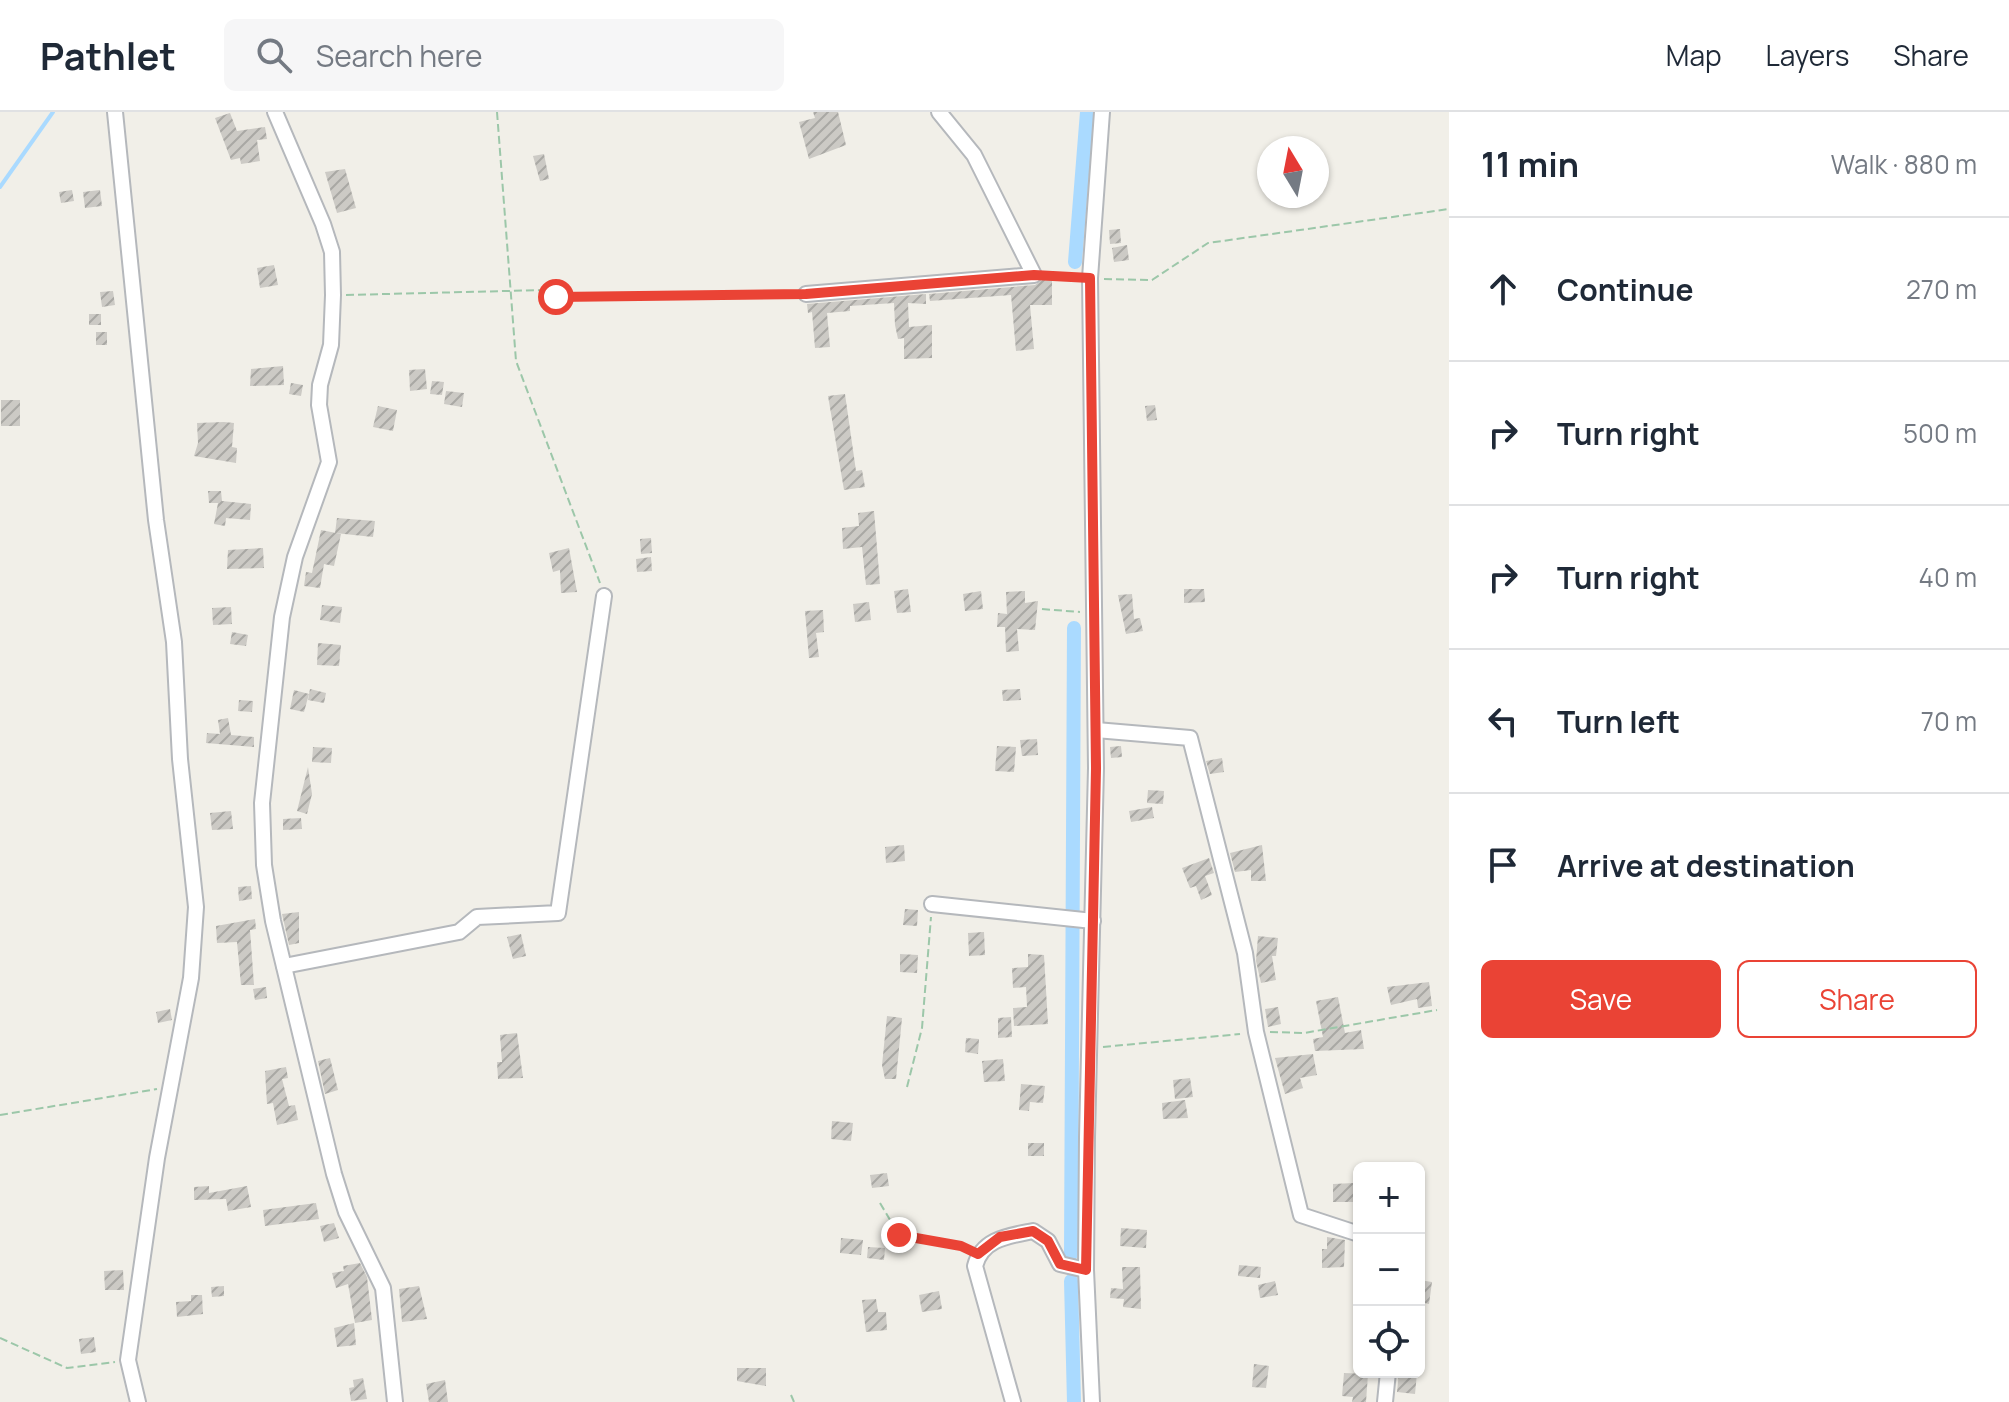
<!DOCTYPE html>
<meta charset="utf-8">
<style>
body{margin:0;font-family:Manrope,sans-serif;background:#f6f6f7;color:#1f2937}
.controls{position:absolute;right:24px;bottom:24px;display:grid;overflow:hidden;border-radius:12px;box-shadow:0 2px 6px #0004}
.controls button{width:72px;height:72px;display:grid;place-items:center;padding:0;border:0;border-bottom:2px solid #e0e1e3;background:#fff;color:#1f2937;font:40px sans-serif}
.compass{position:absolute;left:1257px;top:24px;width:72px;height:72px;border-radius:50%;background:#fff;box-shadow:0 2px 6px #0004;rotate:350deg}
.stop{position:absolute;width:24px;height:24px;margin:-18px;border:6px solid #ea4335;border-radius:50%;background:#fff}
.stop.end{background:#ea4335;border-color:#fff;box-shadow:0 2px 8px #0008}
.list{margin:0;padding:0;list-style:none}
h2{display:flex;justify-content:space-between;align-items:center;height:104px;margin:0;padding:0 32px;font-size:34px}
h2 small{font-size:26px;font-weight:400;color:#747a83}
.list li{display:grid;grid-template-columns:52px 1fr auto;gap:24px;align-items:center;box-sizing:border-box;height:144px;padding:0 32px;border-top:2px solid #e0e1e3}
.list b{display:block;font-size:30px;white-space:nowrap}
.list em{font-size:26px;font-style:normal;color:#747a83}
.actions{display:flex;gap:16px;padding:24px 32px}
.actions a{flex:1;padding:18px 0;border:2px solid #ea4335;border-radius:12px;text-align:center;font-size:28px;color:#ea4335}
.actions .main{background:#ea4335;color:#fff}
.icon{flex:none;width:44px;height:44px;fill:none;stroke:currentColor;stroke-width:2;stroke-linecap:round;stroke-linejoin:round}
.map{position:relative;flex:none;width:1449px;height:1290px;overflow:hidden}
header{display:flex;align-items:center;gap:48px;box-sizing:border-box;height:112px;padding:0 40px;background:#fff;border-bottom:2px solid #e0e1e3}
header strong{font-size:38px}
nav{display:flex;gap:44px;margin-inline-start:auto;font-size:28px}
.search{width:560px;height:72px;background:#f6f6f7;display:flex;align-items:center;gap:20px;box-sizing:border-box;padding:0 28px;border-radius:12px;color:#747a83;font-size:30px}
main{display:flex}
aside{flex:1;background:#fff}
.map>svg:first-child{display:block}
</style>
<header>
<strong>Pathlet</strong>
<div class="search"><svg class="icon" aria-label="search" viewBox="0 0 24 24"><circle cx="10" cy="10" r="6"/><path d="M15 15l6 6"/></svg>Search here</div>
<nav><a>Map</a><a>Layers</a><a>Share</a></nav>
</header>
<main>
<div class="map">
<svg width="1449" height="1290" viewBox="0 0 1449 1290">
<defs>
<pattern id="building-hatch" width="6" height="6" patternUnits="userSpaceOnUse" patternTransform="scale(2)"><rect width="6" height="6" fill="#cccac5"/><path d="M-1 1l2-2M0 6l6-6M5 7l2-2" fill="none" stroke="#a9a8a4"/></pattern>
</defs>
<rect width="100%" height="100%" fill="#f1efe8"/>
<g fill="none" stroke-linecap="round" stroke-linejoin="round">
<path stroke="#aadaff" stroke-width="4" d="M0,75L53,0"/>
<g stroke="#aadaff" stroke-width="14">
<path d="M1075,150L1087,0"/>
<path d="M1071,1142L1074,516"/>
<path d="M1071,1169L1074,1290"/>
</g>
</g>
<g fill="url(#building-hatch)">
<path d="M813,0H838L846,33L809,47L799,10L815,6Z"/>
<path d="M230,1L237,19L265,15L267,27L257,28L260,49L241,52L240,46L231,48L215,6Z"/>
<path d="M544,42L549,67L540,69L533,44Z"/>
<path d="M345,57L356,96L337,101L325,60Z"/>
<path d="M72,78L74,89L61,91L59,80Z"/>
<path d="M100,78L102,94L85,96L83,80Z"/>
<path d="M1120,117L1121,131L1110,132L1109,118Z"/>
<path d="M1127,133L1129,148L1114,150L1112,136Z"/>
<path d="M274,153L278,173L260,176L257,156Z"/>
<path d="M1043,167H1052V193H1030L1034,237L1016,239L1011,183L930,189L929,182L1035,173Z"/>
<path d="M113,179L115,193L102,195L100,180Z"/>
<path d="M926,182V192L908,191L909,215L932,213V246L904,247V226L898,227L895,213L894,191L850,194V199L827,201L830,235L815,236L812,200L808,201L807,192Z"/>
<rect x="89" y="202" width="12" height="11"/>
<rect x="96" y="220" width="11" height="13"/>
<path d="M283,254L284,273L250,274L251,257Z"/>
<path d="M425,257L427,277L410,279L409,258Z"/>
<path d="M432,269L444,270L442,283L430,282Z"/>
<path d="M291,271L303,273L301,284L289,282Z"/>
<path d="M446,279L464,281L462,295L444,292Z"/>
<path d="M845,282L856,359L862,358L865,375L844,378L828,284Z"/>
<rect x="1" y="288" width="19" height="26"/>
<path d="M1155,293L1157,308L1147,309L1145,294Z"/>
<path d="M378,294L397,298L393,319L373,315Z"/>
<path d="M224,310L234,311L232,335L237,336L236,351L194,344L198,331L197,311Z"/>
<path d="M208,379H221L222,389L251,392L250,408L226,406L225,414L214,412L218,391H209Z"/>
<path d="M874,399L880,472L866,473L862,435L843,437L842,416L859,414L858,401Z"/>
<path d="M337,406L375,409L373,425L335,421Z"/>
<path d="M321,418L341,422L334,454L324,452L320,476L304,474L306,460L312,461Z"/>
<path d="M651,426L652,441L641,442L640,427Z"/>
<path d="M263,436L264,456L227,457L228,438Z"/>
<path d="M569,436L577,480L561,481L560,458L553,460L549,441Z"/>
<path d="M651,445L652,459L637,460L636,447Z"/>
<path d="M908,477L911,500L897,501L894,479Z"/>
<path d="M1184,477H1204L1205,490L1184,491Z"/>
<path d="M981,479L983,497L965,499L963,482Z"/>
<path d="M1025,479V491L1038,489L1035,518L1017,517L1019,539L1006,540L1005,515H997L998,501L1007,502L1006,480Z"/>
<path d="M1132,482L1134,507L1140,506L1143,519L1126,522L1118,483Z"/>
<path d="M869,490L871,508L855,510L853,492Z"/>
<path d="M322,493L342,495L340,511L320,508Z"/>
<path d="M231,495L232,512L213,513L212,496Z"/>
<path d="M823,498L824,520L816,521L819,545L809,546L805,499Z"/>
<path d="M232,520L248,523L246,534L230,532Z"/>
<path d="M318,531L341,533L339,554L317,553Z"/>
<path d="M310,577L326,581L324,591L308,588Z"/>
<path d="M1020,577L1021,588L1003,589L1002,578Z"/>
<path d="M294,578L309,582L304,600L290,597Z"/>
<path d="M239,588L253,589L252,600L238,599Z"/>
<path d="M228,606L231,623L254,625V635L206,631L207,621L220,622L218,608Z"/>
<path d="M1037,627L1038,643L1022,644L1020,628Z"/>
<path d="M997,634L1016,635L1014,660L995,659Z"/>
<path d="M1121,634L1122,645L1111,646L1110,635Z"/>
<path d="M313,635L332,636L331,651L312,650Z"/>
<path d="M1222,646L1224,660L1210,662L1206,649Z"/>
<path d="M308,655L312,682L307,702L297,699Z"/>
<path d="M1148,678L1164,679L1163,692L1147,691Z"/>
<path d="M1152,695L1154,706L1131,710L1129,699Z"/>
<path d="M231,699L233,717L212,718L210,701Z"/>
<path d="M301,706L302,717L283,718V707Z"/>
<path d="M904,733L905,749L886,751L885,735Z"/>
<path d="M1262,733L1266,769H1251V758L1235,760L1230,741Z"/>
<path d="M1209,746L1214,761L1205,764L1212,783L1201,788L1196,774L1190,776L1182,756Z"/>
<path d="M251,774L252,787L239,789L238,775Z"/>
<path d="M905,797L918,798L917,814L903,813Z"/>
<path d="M299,800V831L289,833L282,802Z"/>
<path d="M255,807L256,817L250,818L254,873H241L237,830L217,831L216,814Z"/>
<path d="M984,820L985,843L969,844L968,821Z"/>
<path d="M521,822L526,844L513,847L507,825Z"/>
<path d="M1258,824L1278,826L1276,844H1272L1276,868L1261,871L1256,849Z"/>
<path d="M900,842L918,843L917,861L900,860Z"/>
<path d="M1028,842L1044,843L1048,912L1014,914L1013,896L1027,895L1026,875L1013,876L1012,856L1028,855Z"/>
<path d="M1429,870L1432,894L1418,896L1417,887L1391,893L1387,875Z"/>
<path d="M266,875L267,886L255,888L253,877Z"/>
<path d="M1338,885L1345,921L1361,918L1364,937L1315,939L1313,927L1323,925L1316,889Z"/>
<path d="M1278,895L1281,912L1268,915L1265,897Z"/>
<path d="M170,897L172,908L158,911L156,900Z"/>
<path d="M887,904L902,906L896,967H885L882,953Z"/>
<path d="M1011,905L1012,925L998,926V906Z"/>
<path d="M517,921L523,966L498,967L497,950H502L500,923Z"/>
<path d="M966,926L979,927L978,942L965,940Z"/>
<path d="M1313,942L1317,963L1300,966L1303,976L1285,982L1275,946Z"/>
<path d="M330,946L338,978L325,982L318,949Z"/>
<path d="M1003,947L1005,969L984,970L982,949Z"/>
<path d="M286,955L288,966L282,967L289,994L295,993L298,1008L277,1013L273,991L267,992L265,959Z"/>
<path d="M1190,966L1193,985L1175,987L1173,968Z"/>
<path d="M1021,972L1045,974L1043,991L1030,990L1029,999L1019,998Z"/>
<path d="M1185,988L1188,1006L1163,1007L1162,991Z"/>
<path d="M832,1009L853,1011L851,1029L831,1027Z"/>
<rect x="1028" y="1031" width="16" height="13"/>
<path d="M887,1061L889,1074L872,1076L870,1063Z"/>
<path d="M1354,1071V1090H1333V1072Z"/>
<path d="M209,1074V1081L247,1074L251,1095L228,1099L226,1087L194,1088V1075Z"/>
<path d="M316,1091L319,1107L265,1114L263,1098Z"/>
<path d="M334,1111L339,1126L324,1130L320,1114Z"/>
<path d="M1121,1116L1147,1118L1146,1136L1120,1134Z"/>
<path d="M1327,1125L1345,1128L1344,1155L1322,1156V1137H1327Z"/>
<path d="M841,1126L863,1128L861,1143L840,1141Z"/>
<path d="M868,1135L885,1136L884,1148L867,1146Z"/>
<path d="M360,1151L367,1165L372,1208L355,1211L348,1172L336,1176L332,1161L344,1159L343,1154Z"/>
<path d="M1239,1153L1261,1155L1260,1166L1238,1164Z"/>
<path d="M1122,1155H1140L1141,1197L1123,1195L1124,1187L1110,1186L1111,1176L1123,1177Z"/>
<path d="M123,1158L124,1178H105L104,1159Z"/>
<path d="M1419,1168L1432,1170L1429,1192L1419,1190Z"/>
<path d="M1275,1169L1278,1183L1260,1186L1258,1173Z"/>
<path d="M224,1174V1184L212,1185L211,1175Z"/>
<path d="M419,1174L427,1207L402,1210L399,1177Z"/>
<path d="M939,1179L942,1197L922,1200L919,1183Z"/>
<path d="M191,1183H202L203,1202L177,1205L176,1190L191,1189Z"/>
<path d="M876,1187L878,1200H886L887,1218L866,1220L862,1188Z"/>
<path d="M354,1211L356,1233L337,1235L334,1216Z"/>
<path d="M94,1225L96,1240L81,1242L79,1227Z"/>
<path d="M1254,1252L1269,1254L1266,1276L1252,1275Z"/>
<path d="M737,1256H766V1274L737,1269Z"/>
<path d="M1399,1260L1417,1261L1415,1282L1397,1280Z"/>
<path d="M1344,1261L1368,1262L1366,1290H1352L1353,1285L1342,1284Z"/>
<path d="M363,1266L367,1287L351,1289L349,1276L354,1275L353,1268Z"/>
<path d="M445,1268L448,1290H429L426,1272Z"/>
</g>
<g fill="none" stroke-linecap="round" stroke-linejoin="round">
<defs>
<g id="street">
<path d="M115,0L156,408L174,530L180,647L196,795L191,866L157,1046L128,1248L138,1290"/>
<path d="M275,0L323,112L332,140L333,183L331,233L320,273L319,293L329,350L295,445L282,505L262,691L264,753L273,809L334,1062L346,1100L383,1176L395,1290"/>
<path d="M806,182L1034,163L974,43L939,0"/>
<path d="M1096,618L1190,626L1245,841L1256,920L1301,1103L1359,1122"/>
<path d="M932,792L1093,809"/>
<path d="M284,854L459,820L477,805L558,801L604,484"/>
<path d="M1013,1290L975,1154C982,1127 1008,1124 1033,1119L1048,1129L1060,1152L1086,1158"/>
<path d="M1092,1290L1086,1158L1087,1025L1096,656L1090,166L1102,0"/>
<path d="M1385,1290L1388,1260"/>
</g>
</defs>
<use href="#street" stroke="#b5b8bc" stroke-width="18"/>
<g stroke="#9cc7a9" stroke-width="2" stroke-dasharray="8 4" stroke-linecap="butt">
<path d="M497,0L516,249L600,471"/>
<path d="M1048,164L1077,166"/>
<path d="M1104,167L1152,168L1208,131L1449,97"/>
<path d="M346,183L546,178L556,185L793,182"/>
<path d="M1042,497L1080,500"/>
<path d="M1270,920L1304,921L1437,898"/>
<path d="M1103,935L1240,922"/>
<path d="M907,975L922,916L931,805"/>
<path d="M0,1003L157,977"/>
<path d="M880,1091L899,1123L966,1136"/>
<path d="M0,1226L67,1256L115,1250"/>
<path d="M791,1283L794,1290"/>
</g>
<use href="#street" stroke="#fff" stroke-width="14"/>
</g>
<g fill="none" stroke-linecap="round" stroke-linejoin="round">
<path stroke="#ea4335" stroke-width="10" d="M556,185L806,182L1034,163L1090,166L1096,656L1086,1158L1060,1152L1048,1129L1033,1119L1000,1125L978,1142L961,1134L899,1123"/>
</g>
</svg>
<div class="controls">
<button>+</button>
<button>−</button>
<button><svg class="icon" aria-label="locate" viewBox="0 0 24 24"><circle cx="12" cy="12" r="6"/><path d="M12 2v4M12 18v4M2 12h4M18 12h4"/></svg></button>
</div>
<svg class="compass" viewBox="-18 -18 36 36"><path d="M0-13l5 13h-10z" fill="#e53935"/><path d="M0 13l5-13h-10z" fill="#747a83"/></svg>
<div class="stop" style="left:556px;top:185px"></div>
<div class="stop end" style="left:899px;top:1123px"></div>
</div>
<aside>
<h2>11 min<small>Walk · 880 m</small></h2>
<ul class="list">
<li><svg class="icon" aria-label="ahead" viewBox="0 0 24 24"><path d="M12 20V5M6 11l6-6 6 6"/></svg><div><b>Continue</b></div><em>270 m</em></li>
<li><svg class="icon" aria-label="right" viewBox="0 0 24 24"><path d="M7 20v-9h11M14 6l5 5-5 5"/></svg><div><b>Turn right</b></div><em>500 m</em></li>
<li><svg class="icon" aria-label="right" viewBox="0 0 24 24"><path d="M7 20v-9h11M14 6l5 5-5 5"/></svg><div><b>Turn right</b></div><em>40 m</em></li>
<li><svg class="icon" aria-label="left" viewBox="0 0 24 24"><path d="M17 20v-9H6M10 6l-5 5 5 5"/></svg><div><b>Turn left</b></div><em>70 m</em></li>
<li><svg class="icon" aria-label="arrive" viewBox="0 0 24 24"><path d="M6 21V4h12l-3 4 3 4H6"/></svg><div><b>Arrive at destination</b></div></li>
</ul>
<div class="actions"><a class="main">Save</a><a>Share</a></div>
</aside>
</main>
